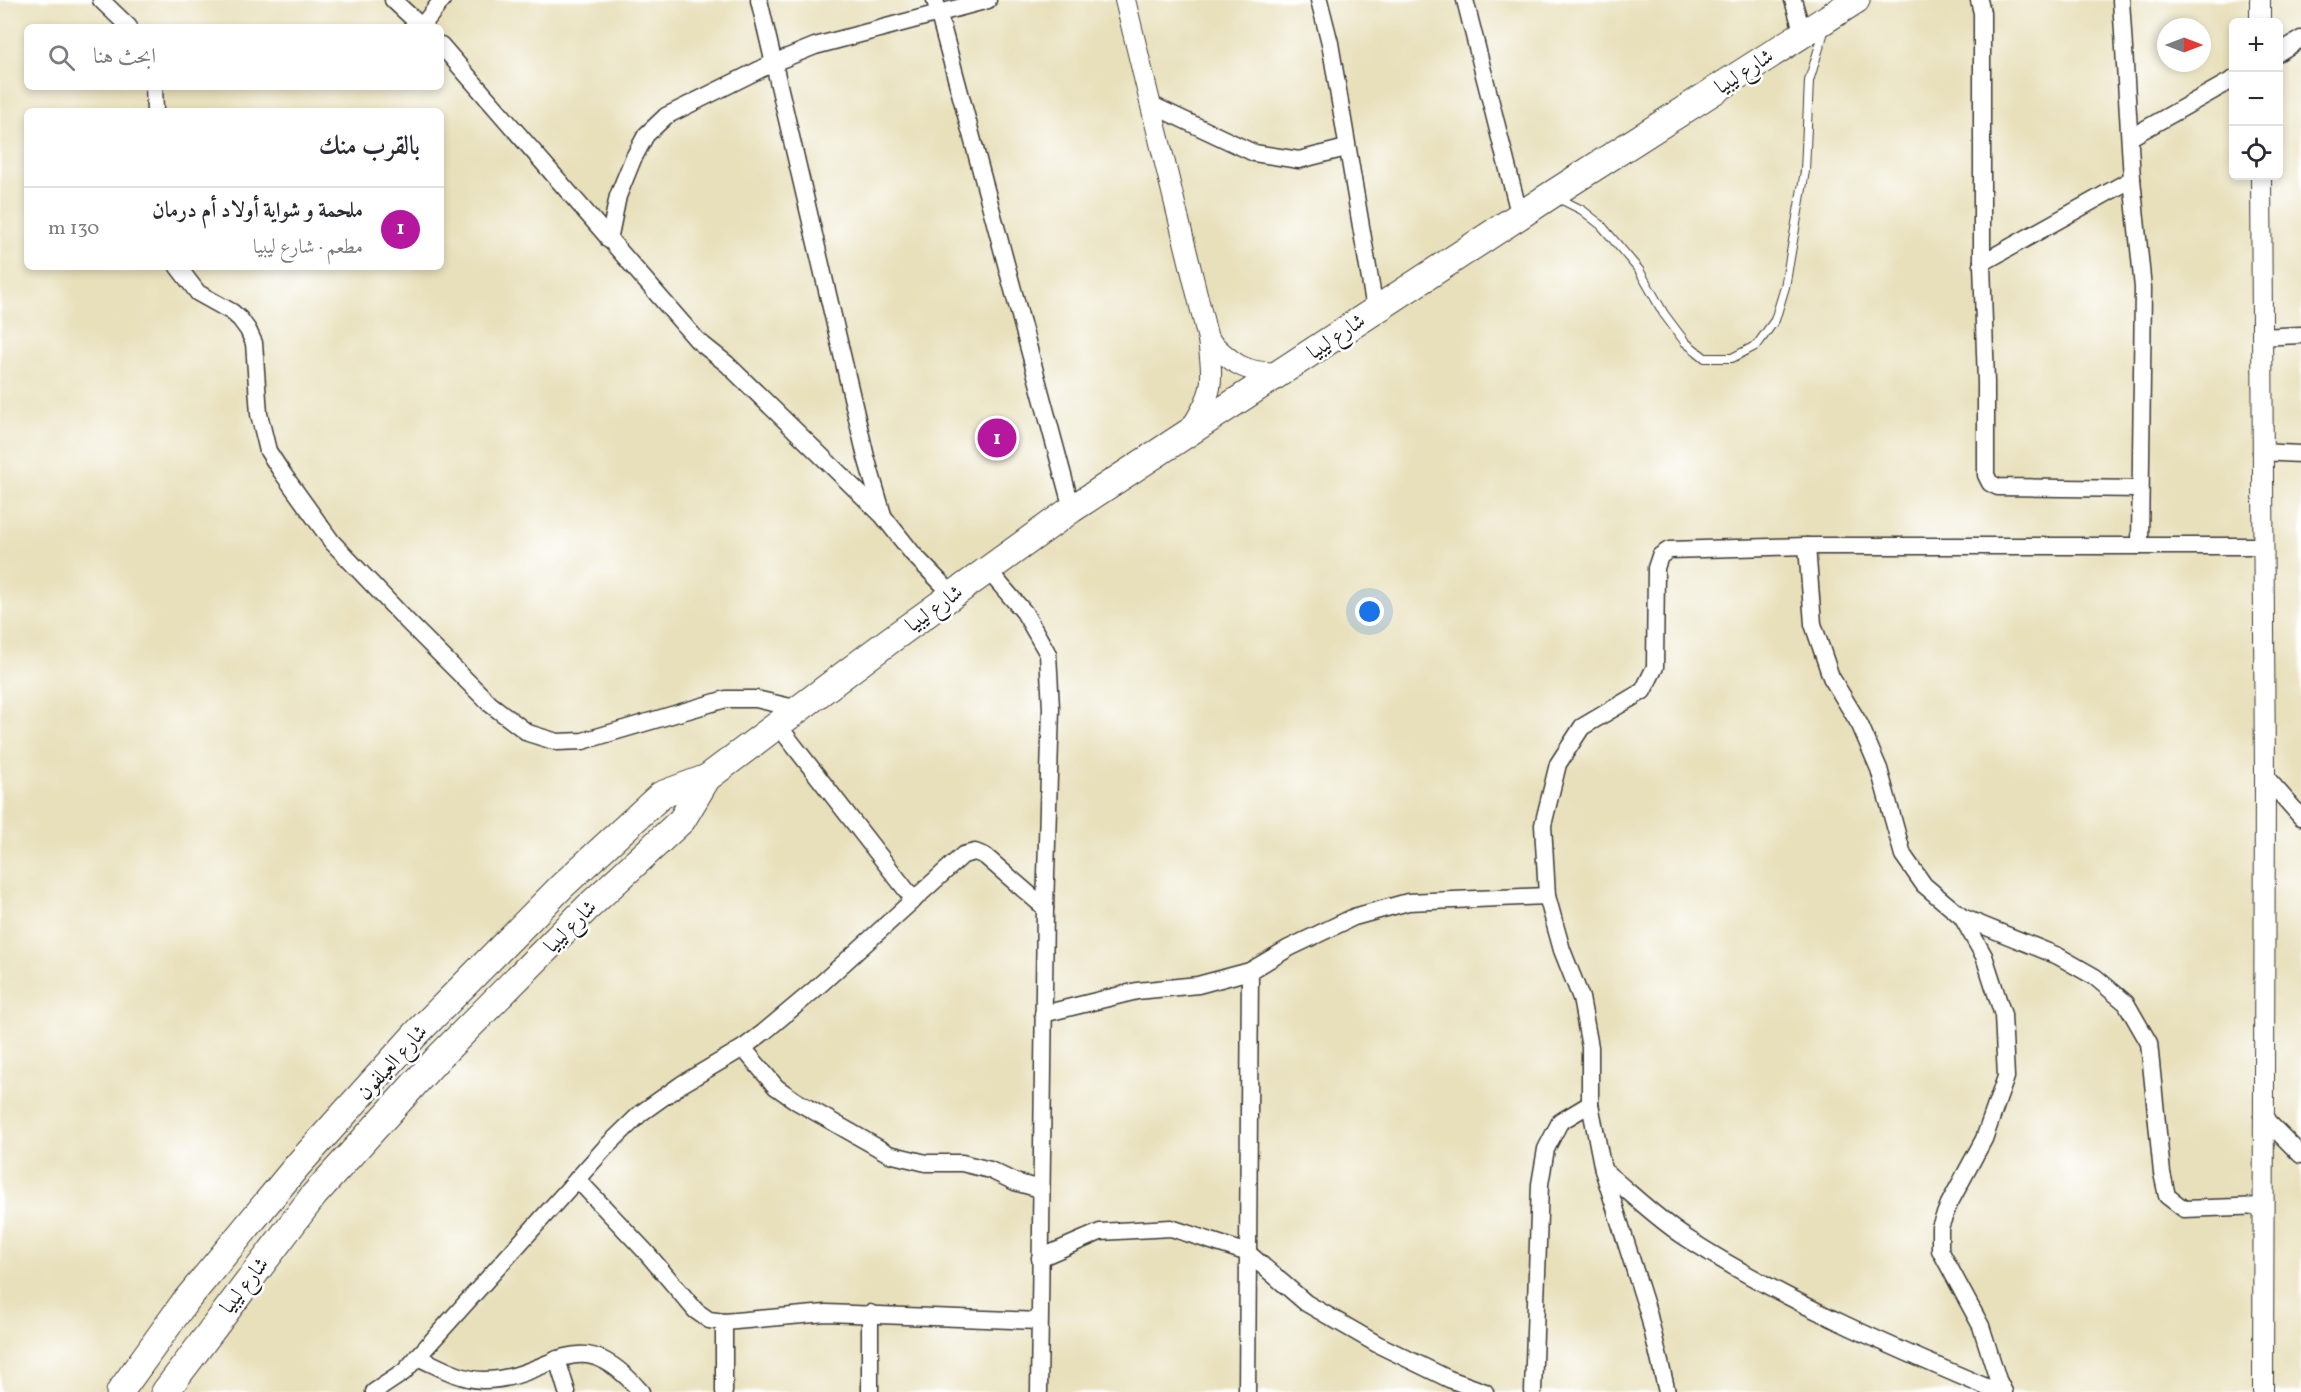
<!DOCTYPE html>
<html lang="ar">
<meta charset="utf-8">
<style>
body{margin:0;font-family:Vollkorn,Amiri,serif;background:#f7f7f7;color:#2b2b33;direction:rtl}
.controls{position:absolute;right:18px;top:18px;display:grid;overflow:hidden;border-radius:9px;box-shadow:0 3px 9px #0003}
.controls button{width:54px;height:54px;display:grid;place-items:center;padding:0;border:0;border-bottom:2px solid #e1e1e2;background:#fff;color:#2b2b33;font:30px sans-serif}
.compass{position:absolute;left:2157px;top:18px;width:54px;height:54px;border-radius:50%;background:#fff;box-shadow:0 3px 9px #0003;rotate:90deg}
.you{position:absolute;left:1370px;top:612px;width:21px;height:21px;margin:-15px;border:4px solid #fff;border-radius:50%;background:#1a73e8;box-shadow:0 0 0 9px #1a73e833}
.badge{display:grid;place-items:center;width:39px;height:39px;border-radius:50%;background:#b5179e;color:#fff;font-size:20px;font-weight:700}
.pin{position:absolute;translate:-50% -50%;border:3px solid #fff;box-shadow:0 2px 6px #0006}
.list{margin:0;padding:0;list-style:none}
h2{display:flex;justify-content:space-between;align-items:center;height:78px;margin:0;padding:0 24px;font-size:26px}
h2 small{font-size:20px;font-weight:400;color:#7c7c81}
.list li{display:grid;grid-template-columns:39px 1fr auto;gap:18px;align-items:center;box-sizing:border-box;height:84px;padding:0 24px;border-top:2px solid #e1e1e2}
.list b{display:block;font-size:22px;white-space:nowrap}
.list p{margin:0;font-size:20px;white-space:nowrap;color:#7c7c81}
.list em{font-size:20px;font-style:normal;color:#7c7c81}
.icon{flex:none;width:33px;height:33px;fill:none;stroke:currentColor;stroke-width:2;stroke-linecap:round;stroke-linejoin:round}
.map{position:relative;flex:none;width:2301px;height:1392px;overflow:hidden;direction:ltr}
.search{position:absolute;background:#fff;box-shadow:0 3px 9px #0003;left:24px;top:24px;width:420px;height:66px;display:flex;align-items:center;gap:15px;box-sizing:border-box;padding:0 21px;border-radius:9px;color:#7c7c81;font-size:22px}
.panel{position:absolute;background:#fff;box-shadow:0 3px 9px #0003;left:24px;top:108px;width:420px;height:162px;border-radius:9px;direction:rtl}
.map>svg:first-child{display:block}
</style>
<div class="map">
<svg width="2301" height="1392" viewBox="0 0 2301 1392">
<rect width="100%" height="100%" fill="#fff"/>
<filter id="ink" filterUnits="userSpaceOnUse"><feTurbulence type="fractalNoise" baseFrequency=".0167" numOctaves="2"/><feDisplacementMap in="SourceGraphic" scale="12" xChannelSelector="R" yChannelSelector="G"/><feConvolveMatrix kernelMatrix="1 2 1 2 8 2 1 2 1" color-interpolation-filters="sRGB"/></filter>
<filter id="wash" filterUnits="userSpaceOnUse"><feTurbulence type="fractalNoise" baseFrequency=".008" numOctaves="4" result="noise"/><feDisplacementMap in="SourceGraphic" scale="24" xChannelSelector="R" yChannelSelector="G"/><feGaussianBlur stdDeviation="1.35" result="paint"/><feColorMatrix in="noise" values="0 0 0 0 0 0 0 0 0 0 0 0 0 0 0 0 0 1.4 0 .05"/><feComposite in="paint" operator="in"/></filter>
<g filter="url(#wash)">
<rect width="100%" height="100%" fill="#e8e0bb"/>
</g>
<g filter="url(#ink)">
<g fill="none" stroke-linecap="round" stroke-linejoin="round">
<defs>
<path id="service" d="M1558,198L1582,210L1601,225L1639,270L1664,314L1685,342L1705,358H1732L1757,345L1775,320L1785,287L1805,171L1809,81L1825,28"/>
<g id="minor">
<path d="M101,0L129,27"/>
<path d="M393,0L422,27"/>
<path d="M759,0L866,457L883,515"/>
<path d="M935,0L1072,509"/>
<path d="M1319,0L1330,43L1375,309"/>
<path d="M1465,0L1520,217"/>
<path d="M1793,0L1803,34"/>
<path d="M1979,0L1982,13V263L1986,383V475L1990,483L1998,487L2140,489"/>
<path d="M2121,0L2132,179L2143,288L2140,546"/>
<path d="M422,26L442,0"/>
<path d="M441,45L697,340L727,364L883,516L913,554L953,595"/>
<path d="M2278,53L2301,39"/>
<path d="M154,87L155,111"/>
<path d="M1150,104L1254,153L1299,160L1346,148"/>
<path d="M2131,137L2234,79"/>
<path d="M609,240L618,196L633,159L646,135L666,116L773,63L815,46L988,0"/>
<path d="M1982,263L2132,179"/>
<path d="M178,267L198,293L232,312L240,319L248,330L254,343L259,414L268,451L281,471L332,542L407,621L490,704L528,733L557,742L583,741L726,699H756L799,709"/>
<path d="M2261,337L2301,335"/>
<path d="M2261,452L2301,454"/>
<path d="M1807,546L1813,624L1831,677L1860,725L1879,769L1903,855L1924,885L1962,917L2058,956L2095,977L2126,1003L2149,1043L2162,1173L2167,1196L2184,1209L2263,1206"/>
<path d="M987,569L1024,612L1048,654L1051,708L1045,908L1039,1392"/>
<path d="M777,724L914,900"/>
<path d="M2265,776L2301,817"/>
<path d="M1962,917L1984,956L2003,1015L2006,1077L1984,1139L1949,1204L1940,1227V1250L1981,1326L1998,1380L2004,1392"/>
<path d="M1043,1014L1137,991L1198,985L1250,971L1289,948L1354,917L1408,902L1547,896"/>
<path d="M743,1048L776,1087L796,1101L889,1154L926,1163H962L990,1170L1015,1182L1040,1189"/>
<path d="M2262,1116L2301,1155"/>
<path d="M1603,1170C1631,1193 1658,1220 1688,1239C1786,1302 1892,1347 1998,1392"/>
<path d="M577,1179L645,1251L696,1311L709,1320L724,1322L826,1313L1039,1321"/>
<path d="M1040,1258L1100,1232L1171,1228L1248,1253L1306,1303L1377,1344L1449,1379L1485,1392"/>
<path d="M870,1313V1392"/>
<path d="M724,1322V1392"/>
<path d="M417,1357C438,1366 458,1379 482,1380C553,1381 575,1315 641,1392"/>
<path d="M557,1359L567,1392"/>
<path d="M374,1392L404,1372L605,1148L641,1113L682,1084L743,1048L764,1032L813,991L963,855L975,852L985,856L1045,908"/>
<path d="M1247,1392L1250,971"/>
<path d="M1533,1392L1540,1184L1546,1149L1560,1122L1590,1104"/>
<path d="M1667,1392L1648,1312L1603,1170L1590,1104V1047L1581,998L1562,950L1547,896L1543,825L1558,764L1582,727L1643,691L1655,667L1656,568L1660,556L1669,550L1807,546H2262"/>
</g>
<g id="tertiary">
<path d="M1125,0L1208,339C1213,384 1215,390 1190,429"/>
<path d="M2260,0V22"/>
<path d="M2261,176L2265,776L2263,1392"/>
<path d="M1208,339C1233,364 1246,375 1283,372"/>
</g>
<g id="trunk">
<path d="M120,1392L184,1303L297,1166L416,1034L562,886L661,795L707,778"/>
<path d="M165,1392L314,1195L438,1058L587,908L682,820L707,778L889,641L1072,509L1551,195L1856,0"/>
</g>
</defs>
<use href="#service" stroke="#3b3934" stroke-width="10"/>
<use href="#minor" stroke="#3b3934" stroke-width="19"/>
<use href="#tertiary" stroke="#3b3934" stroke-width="22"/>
<use href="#trunk" stroke="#3b3934" stroke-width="29"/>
<use href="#service" stroke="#fff" stroke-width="8"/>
<use href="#minor" stroke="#fff" stroke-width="16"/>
<use href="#tertiary" stroke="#fff" stroke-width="20"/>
<use href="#trunk" stroke="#fff" stroke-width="27"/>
</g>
</g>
<g text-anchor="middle" stroke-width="5" stroke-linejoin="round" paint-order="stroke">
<g font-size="21" fill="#1c1c1c" stroke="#fff">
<text transform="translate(1744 71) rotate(-33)" y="7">شارع ليبيا</text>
<text transform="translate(1336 336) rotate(-34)" y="7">شارع ليبيا</text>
<text transform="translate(934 608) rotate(-36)" y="7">شارع ليبيا</text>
<text transform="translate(570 926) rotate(-45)" y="7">شارع ليبيا</text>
<text transform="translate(392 1062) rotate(-48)" y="7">شارع العيلفون</text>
<text transform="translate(244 1285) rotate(-52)" y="7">شارع ليبيا</text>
</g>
</g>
</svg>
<div class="controls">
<button>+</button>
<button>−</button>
<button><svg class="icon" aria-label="locate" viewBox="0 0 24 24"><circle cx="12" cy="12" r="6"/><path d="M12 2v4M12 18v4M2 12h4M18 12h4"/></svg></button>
</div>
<svg class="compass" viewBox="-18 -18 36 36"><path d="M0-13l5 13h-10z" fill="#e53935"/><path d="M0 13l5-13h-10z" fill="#7c7c81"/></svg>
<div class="you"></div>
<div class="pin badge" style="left:997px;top:438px">1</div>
<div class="search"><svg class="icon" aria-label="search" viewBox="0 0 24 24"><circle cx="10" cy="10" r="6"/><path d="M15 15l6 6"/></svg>ابحث هنا</div>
<section class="panel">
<h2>بالقرب منك<small></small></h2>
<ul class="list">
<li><span class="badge">1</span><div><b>ملحمة و شواية أولاد أم درمان</b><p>مطعم · شارع ليبيا</p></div><em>130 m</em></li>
</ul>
</section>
</div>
